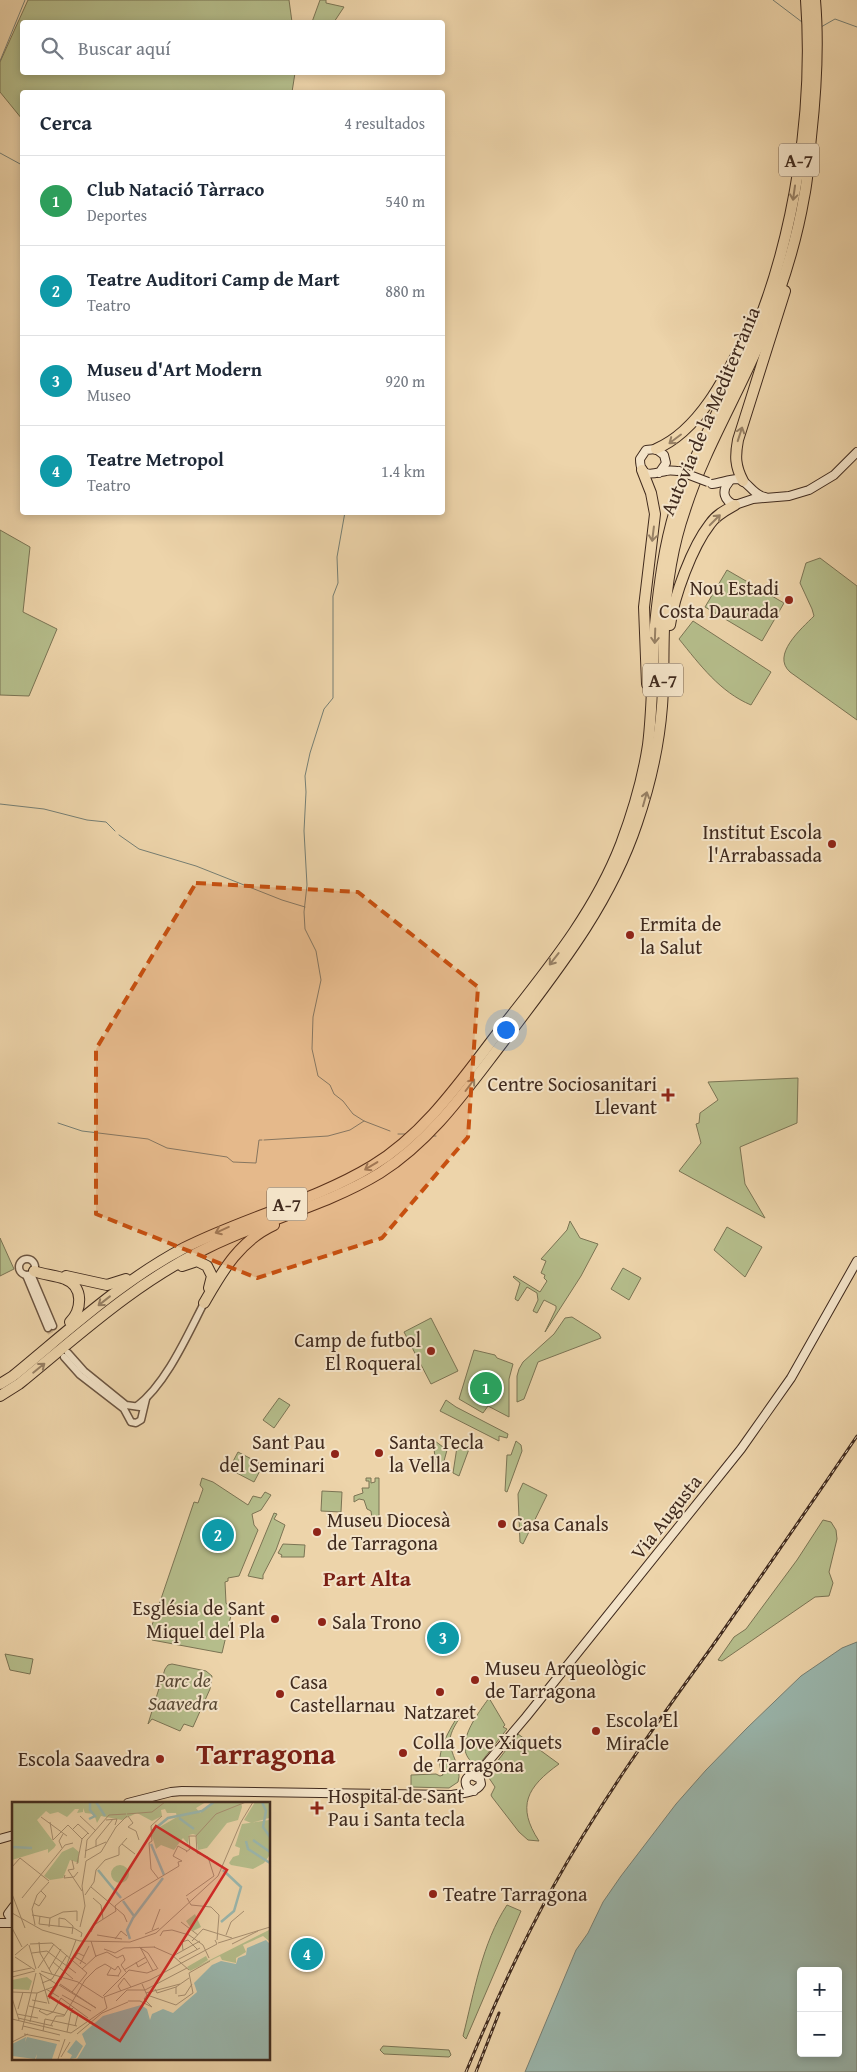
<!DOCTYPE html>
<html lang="es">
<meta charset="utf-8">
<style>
body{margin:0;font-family:"Gentium Book Plus",serif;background:#f6f6f7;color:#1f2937}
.controls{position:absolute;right:15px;bottom:15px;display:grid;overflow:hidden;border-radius:5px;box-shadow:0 2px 8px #0003}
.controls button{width:45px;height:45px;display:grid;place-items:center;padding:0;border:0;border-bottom:1px solid #e0e1e3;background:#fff;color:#1f2937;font:25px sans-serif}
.you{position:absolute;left:505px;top:1029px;width:18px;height:18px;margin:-12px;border:4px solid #fff;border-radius:50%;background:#1a73e8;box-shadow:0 0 0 8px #1a73e833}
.badge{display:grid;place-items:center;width:32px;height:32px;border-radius:50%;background:#8f2418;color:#fff;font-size:16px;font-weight:700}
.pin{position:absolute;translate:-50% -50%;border:2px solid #fff;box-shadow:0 1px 5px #0006}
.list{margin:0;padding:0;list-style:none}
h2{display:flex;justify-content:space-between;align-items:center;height:65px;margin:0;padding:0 20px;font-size:21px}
h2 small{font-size:16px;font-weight:400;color:#747a83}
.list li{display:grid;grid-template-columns:32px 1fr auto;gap:15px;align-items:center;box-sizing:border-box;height:90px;padding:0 20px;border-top:1px solid #e0e1e3}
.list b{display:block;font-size:19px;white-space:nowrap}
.list p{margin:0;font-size:16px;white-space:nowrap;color:#747a83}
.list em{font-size:16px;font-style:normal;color:#747a83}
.icon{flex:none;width:28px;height:28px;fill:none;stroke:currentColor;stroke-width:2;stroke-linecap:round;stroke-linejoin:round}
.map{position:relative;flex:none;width:857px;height:2072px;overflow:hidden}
.search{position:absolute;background:#fff;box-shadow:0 2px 8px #0003;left:20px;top:20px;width:425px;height:55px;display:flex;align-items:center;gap:12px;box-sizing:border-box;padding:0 18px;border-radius:5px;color:#747a83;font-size:19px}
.panel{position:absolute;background:#fff;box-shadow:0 2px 8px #0003;left:20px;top:90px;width:425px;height:425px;border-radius:5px}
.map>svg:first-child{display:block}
</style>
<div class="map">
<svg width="857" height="2072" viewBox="0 0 857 2072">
<rect width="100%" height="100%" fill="#edd4aa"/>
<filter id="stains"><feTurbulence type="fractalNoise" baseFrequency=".004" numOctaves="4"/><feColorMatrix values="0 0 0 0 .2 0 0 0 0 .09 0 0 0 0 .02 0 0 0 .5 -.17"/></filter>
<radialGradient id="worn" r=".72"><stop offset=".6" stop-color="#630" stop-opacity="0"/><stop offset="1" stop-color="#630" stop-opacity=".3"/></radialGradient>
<g fill="#b5bd8b" stroke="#7b7454">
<path d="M28,0H289L292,22H22V72L295,73L292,92H22V119L0,92V62Z"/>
<path d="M320,0H326V3L344,7L334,22H312Z"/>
<path d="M0,530L30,547L23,612L57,629L29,696L0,695Z"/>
<path d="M820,558L857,586V720L790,672C771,655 801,629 814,616L812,609L800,583L806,563Z"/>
<path d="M727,570L784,603L762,641L705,607Z"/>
<path d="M693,621L771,672L751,705C720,692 700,665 679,639Z"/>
<path d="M798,1078L797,1123L740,1147L745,1184L765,1218L679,1171L701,1143L696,1124L699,1123L700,1113L718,1100L708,1082Z"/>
<path d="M570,1221L580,1238L598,1244L581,1276L545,1332L556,1309V1306L544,1300L537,1313L533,1311L538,1300L537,1293L527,1287L518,1301L515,1299L520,1283L513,1277L514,1276L540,1292L547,1281L544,1278L545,1275L541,1273L546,1261L541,1259L567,1230Z"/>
<path d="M727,1227L762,1247L745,1277L714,1250Z"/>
<path d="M0,1238L14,1269L0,1276Z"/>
<path d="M623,1268L641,1278L629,1300L611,1289Z"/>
<path d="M572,1317L599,1334L601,1338L538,1362L524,1399L517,1402V1376L519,1369L523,1362L554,1334L565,1318Z"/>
<path d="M431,1318L458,1371L431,1384L404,1332Z"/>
<path d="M474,1350L495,1355L497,1358L513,1364L509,1379V1417L488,1406L483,1413L459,1399Z"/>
<path d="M279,1398L290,1405L274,1428L263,1420Z"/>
<path d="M446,1400L456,1407L508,1434L507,1438L499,1436V1441L440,1411Z"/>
<path d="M435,1441L447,1450L444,1461L448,1462L445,1470L436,1468L434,1448Z"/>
<path d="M516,1441L521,1445L522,1451L507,1492L505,1491L507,1455H511Z"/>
<path d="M457,1447L469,1449L459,1476L453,1473Z"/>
<path d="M238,1452L263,1465L254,1482L229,1469Z"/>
<path d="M202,1478L213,1482L248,1505L253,1496L261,1498L265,1492L271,1495L261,1510L252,1514L254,1525L258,1530L239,1576L228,1578V1581L225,1582L226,1603L232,1611L222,1653L152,1640L149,1634L194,1502L198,1503L203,1489L200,1485Z"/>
<path d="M366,1478H371V1483L375,1482V1478H379V1519L377,1520L372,1518L371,1511L367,1509L364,1500L359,1499L354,1502V1496L363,1493L362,1488H369V1481H366Z"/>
<path d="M523,1483L547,1495L523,1544L520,1542L518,1494Z"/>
<path d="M322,1491L342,1492L341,1512L321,1511Z"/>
<path d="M274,1513L277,1514L274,1519L285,1525L276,1550L263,1575V1579L248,1576Z"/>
<path d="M823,1520L831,1522L836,1530L837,1539L829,1572L833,1583L829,1596L815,1597L722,1661L718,1660L734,1637L746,1629L797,1560Z"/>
<path d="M283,1544L305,1545L304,1557H281L282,1555L278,1553Z"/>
<path d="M5,1654L33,1659L30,1674L10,1670Z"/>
<path d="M172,1664L206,1671L212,1676L210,1689L193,1727L184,1724L180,1731L152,1719L148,1724L165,1669L168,1665Z"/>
<path d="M489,1698L505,1725L503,1727L507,1729L478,1766C448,1751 477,1715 489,1698Z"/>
<path d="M458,1716L460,1717C456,1724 451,1731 450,1739C449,1754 463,1768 458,1782L449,1788L411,1787V1775L436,1774L440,1776L443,1775C433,1757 448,1732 458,1716Z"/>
<path d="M518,1734L559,1764C527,1787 516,1806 539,1841L528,1840L519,1832L492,1797L491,1795L495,1787L487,1775Z"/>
<path d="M507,1905L521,1911L466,2039L463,2036C474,1993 482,1943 507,1905Z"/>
<path d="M383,2046L449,2050L451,2055L449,2057L384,2054L380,2050Z"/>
</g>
<path fill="#9ab7ae" stroke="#767f74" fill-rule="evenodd" d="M857,1642V2072H525L576,1950L588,1933L603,1902L621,1876L676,1804L706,1770L747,1728L801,1676L842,1648ZM801,1971H838V2053H801Z"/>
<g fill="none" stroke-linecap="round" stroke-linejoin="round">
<g stroke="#767f74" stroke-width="1">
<path d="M773,0L802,22"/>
<path d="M821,27L835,19L857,27"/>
<path d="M0,61L25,0"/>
<path d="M0,153L22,165"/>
<path d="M345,512L337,557L338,583L333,596V698L324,709L310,753L305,776L306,792L304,831L307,885L304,912L305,929L316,951L321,980L313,1017L312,1049L318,1076L330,1085L334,1094L343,1101L353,1114L364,1121L390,1131"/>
<path d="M0,804L44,809L87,820L106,822L115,831"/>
<path d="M119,835L139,849L196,866L282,900L305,907"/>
<path d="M58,1123L82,1131L148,1139L167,1148L227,1157L233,1162L256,1163L259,1140H262"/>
<path d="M398,1134H408"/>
<path d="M432,1136H436"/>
<path d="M264,1140L328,1136L350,1130L364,1121"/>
</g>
<path stroke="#cbb28e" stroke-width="6" stroke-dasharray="6 3" stroke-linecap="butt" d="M48,1328L56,1343"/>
<defs>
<g id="tertiary">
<circle cx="27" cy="1267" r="8"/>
<path d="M31,1274L53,1326"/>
<path d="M26,1275L48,1328"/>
<path d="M68,1353L84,1371L126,1405L140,1407"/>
<path d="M64,1357L80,1375L124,1409L131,1422L136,1423L141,1420L146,1399"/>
<path d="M137,1406C166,1384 187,1336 204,1303"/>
</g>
<g id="secondary">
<path d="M659,473L666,463L664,455L656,449L646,450L640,459C640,480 654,473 666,471C670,470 675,471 679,471"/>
<path d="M729,482C721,491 724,501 735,505L753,499L789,496L809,490L834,475L857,452"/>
<path d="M712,484C720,483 730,479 737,479C748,480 752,495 765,497"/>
<path d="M476,1776L526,1717L741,1449L791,1378L857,1261"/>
<path d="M128,1803L171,1792L182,1791L452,1795C462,1793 476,1793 481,1784L480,1779L472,1775C466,1777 464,1781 467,1787L474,1791"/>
<path d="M0,1839L14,1835"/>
<path d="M14,1906L8,1914L14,1923"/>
<path d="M0,1923H14"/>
</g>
<g id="motorway">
<path d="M656,449C701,430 728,372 749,330"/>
<path d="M642,470L651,493L655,514L644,607L647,684"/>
<path d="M743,481C735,466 735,456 738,440L785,291"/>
<path d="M670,625C674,596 692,547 710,524C716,515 726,510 735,505"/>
<path d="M182,1266L197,1261L207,1266L212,1276L209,1288"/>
<path d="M34,1271C44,1275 55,1275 65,1279C84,1286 82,1310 70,1322"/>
<path d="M66,1276L107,1285L126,1279"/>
<path d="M204,1303C222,1272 239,1241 274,1225"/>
<path d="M0,1384L13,1376C68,1331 120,1282 184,1248C245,1217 314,1201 372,1166C426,1133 462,1079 500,1030C546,971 594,914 621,844C633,812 643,778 648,745C653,705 652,665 655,625C659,586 664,545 676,507C696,448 729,393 753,336C795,236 814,108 806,0"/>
<path d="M0,1396L19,1384C79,1335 136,1282 207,1248C263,1220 326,1206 380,1173C432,1140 466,1090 503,1042C555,973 609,907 637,823C650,785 659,745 662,706C664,680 663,654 664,628C666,589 672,547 685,510C704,450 738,395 762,337C780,293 796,244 804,197C808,178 809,157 811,137C816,92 819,46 815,0"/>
</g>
</defs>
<use href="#tertiary" stroke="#6c5541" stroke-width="9"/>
<use href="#secondary" stroke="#412b1e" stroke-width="10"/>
<use href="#motorway" stroke="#412b1e" stroke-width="12"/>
<use href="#tertiary" stroke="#f3e3c8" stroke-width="6"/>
<use href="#secondary" stroke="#f3e3c8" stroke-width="8"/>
<use href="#motorway" stroke="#edd4aa" stroke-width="10"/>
<defs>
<g id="rail">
<path d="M466,2072C492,2009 520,1947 553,1887C599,1804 655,1725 711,1648C760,1578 809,1507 857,1436"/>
<path d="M476,2072L499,2013"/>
</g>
</defs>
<use href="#rail" stroke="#412b1e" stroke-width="3"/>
<use href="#rail" stroke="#f3e3c8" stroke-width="1" stroke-dasharray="4" stroke-linecap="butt"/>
<defs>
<path id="secondary-bridge" d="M679,471L708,482"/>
</defs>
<use href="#secondary-bridge" stroke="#412b1e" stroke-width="10" stroke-linecap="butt"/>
<use href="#secondary-bridge" stroke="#f3e3c8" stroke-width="8"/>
</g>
<defs><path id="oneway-shaft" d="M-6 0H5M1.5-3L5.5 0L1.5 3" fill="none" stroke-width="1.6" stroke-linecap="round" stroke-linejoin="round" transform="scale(1.25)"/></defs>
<g stroke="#978064">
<use href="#oneway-shaft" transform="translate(794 193) rotate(98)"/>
<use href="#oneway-shaft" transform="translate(740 434) rotate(-72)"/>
<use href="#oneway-shaft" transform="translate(675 439) rotate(143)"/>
<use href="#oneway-shaft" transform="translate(715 520) rotate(-45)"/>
<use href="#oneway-shaft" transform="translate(653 534) rotate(97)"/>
<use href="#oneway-shaft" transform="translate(655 636) rotate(92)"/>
<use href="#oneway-shaft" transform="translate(645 799) rotate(-74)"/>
<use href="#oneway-shaft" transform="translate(554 959) rotate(128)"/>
<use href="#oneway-shaft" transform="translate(470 1085) rotate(-53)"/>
<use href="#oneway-shaft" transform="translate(371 1166) rotate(149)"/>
<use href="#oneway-shaft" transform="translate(222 1230) rotate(156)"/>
<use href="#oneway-shaft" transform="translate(104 1301) rotate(142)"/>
<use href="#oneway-shaft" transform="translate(39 1368) rotate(-39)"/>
</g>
<path fill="#c75010" fill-opacity="0.2" stroke="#c75010" stroke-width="4" stroke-dasharray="10 6" stroke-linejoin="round" d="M196,883L358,892L478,987L468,1137L382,1238L257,1278L96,1214V1049Z"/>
<g fill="#8f2418" stroke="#f3e3c8" stroke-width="2">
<circle cx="789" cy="600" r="5"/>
<circle cx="832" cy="844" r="5"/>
<circle cx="630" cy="935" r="5"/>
<path d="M665.5 1087.5h5v5h5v5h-5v5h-5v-5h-5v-5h5z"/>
<circle cx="431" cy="1351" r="5"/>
<circle cx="379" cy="1453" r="5"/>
<circle cx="335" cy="1454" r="5"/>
<circle cx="502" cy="1524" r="5"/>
<circle cx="317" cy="1532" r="5"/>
<circle cx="275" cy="1619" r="5"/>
<circle cx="322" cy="1622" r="5"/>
<circle cx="475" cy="1680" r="5"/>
<circle cx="440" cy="1692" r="5"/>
<circle cx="280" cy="1694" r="5"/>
<circle cx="596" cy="1731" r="5"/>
<circle cx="403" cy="1753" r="5"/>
<circle cx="160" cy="1759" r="5"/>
<path d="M314.5 1800.5h5v5h5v5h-5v5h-5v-5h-5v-5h5z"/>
<circle cx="433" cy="1894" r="5"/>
</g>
<g text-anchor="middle" stroke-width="4" stroke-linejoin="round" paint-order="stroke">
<g fill="#f3e3c8" stroke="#766251" stroke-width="1">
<rect x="779" y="143.5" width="40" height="33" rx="4"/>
<rect x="643" y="663.5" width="40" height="33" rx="4"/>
<rect x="267" y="1187.5" width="40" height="33" rx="4"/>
</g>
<g font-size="19" font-weight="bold" fill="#412b1e">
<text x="799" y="167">A-7</text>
<text x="663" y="687">A-7</text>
<text x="287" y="1211">A-7</text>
</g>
<g font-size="20" fill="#412b1e" stroke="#f3e3c8">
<text transform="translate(710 411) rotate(-67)" y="7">Autovia de la Mediterrània</text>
<text transform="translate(666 1517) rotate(-52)" y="7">Via Augusta</text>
</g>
<g font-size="20" fill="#412b1e" stroke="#f3e3c8" text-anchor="start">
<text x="779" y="595" text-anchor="end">Nou Estadi<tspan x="779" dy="23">Costa Daurada</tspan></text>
<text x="822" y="839" text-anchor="end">Institut Escola<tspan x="822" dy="23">l'Arrabassada</tspan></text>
<text x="640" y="931">Ermita de<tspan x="640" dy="23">la Salut</tspan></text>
<text x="657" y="1091" text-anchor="end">Centre Sociosanitari<tspan x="657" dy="23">Llevant</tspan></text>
<text x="421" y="1347" text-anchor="end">Camp de futbol<tspan x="421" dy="23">El Roqueral</tspan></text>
<text x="325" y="1449" text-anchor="end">Sant Pau<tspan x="325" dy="23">del Seminari</tspan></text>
<text x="389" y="1449">Santa Tecla<tspan x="389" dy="23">la Vella</tspan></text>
<text x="327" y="1527">Museu Diocesà<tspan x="327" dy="23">de Tarragona</tspan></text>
<text x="512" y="1531">Casa Canals</text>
<text x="265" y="1615" text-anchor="end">Església de Sant<tspan x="265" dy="23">Miquel del Pla</tspan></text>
<text x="332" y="1629">Sala Trono</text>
<text x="485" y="1675">Museu Arqueològic<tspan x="485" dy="23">de Tarragona</tspan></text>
<text x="290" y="1689">Casa<tspan x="290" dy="23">Castellarnau</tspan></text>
<text x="440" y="1719" text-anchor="middle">Natzaret</text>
<text x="606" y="1727">Escola El<tspan x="606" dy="23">Miracle</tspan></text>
<text x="413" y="1749">Colla Jove Xiquets<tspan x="413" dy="23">de Tarragona</tspan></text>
<text x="150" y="1766" text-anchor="end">Escola Saavedra</text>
<text x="328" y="1803">Hospital de Sant<tspan x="328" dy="23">Pau i Santa tecla</tspan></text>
<text x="443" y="1901">Teatre Tarragona</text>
</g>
<g font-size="20" font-style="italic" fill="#584834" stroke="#f3e3c8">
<text x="183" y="1687">Parc de<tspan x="183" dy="23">Saavedra</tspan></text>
</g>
<g font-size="22" font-weight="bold" fill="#7a1f14" stroke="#f3e3c8">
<text x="367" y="1586">Part Alta</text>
</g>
<g font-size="30" font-weight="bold" fill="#7a1f14" stroke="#f3e3c8">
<text x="266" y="1764">Tarragona</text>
</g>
</g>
<g transform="translate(12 1802)">
<rect width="258" height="258" fill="#edd4aa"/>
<path d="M0,0H194L184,6L188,11L201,0H229L230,5L226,18L215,21L195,46L186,48L184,33L181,32L177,33L176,42L171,36L162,48L149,43L144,47L139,30L165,15L164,11H155L153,7L149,8L150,14L140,19L125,11L110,18L89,14L85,21L82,12L73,11L71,6V10L65,11L67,7H63L55,15L46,10L38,12L34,9L25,18L44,43L42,46L36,51V47L0,58ZM243,0H257V16L239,21L232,18ZM257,18V54L252,61L241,67L219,63L217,61L221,55L227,53L228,46L223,44L230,22ZM61,45L67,50V61L58,58L51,76L38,78L32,74L50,50ZM99 72a9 9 0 1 1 18 0a9 9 0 1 1-18 0ZM183,112L189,125L181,129L174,119ZM257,128V139L251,134L231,143L234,150L224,156V161L210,158L208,154L178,169L175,165L194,154L196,158L186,164ZM15,175L20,179L17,188L0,187V178Z" fill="#b5bd8b"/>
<path d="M254,138L257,141V257H65L74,242L70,232L91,214L129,203L135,207L138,218L140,212L151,207L161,211L185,190L182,181L200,163L209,159L224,162L226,156L234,153L235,146ZM14,235L13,240L15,235L45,242L40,257H24L25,252L23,257L0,254V242ZM64,238L71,244L64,256L58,257L60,253L55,250Z" fill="#9ab7ae"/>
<path fill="none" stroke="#9ab7ae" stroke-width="2.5" d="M84,0L93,14M250,0L254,9L251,25L258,35M167,16L182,27M77,17L83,14L78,8V0M140,29L156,16L190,9L202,0M241,38L258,50M234,39L236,47L258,61M139,42L152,73M0,45L20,46M86,68L109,96M111,99L122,114M209,120L222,109L229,85L211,68M118,137L115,128L121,116L151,76"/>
<path fill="none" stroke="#a89072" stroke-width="1" d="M115,12L140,10L153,0M68,14L84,29M116,14L121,21L116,25L124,29L127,38M29,15L55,34M94,18L105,17L103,23M38,20L41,38M61,27L66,22L77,32M184,34L204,12L234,0M41,38L56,23L70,37M110,42L123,52M84,45V38L101,17M50,46L47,39L51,32M73,49L94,40M174,50L178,47L177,34H184M73,56L75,38L97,13L114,12M60,58L62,67L56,68L70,89M65,62L70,37L76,31M0,65L8,56L37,79M53,73L52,76L62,75L66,70M146,76L139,67L137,41L140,39L139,24L150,14M79,85L112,113L115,120M0,92L13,126M73,93L82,80L84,68L93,58L107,53V45L115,36M174,94L202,74L196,55L185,51L184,34M10,96L53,43L61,41M81,96L89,103L91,117M175,96L179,103L199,105L207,113L205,138M22,101L27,104L34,94L29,89M0,111L30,128L68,139L118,140L144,131L206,74L229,20L241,0M20,113L38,116L37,125M28,114L27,122L62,126L70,131L69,135M38,116L51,110L65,109V119M169,120L186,133M23,123L20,107L25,93L37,80M47,125V116L53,117L61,124L60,132M68,125L73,104L70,84L74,59L89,50L104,25L115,14M0,126L10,145M140,128L148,107M79,130L82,123L104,109L103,104L109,99L167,64L166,60L170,59L161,54L166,44L175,49M133,132L147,126M85,133L110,137M214,133L219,120L232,109M148,134L151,129L160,128L177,133L191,143L197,156M103,137L109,129L115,134M79,139L84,155M180,139L191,127L220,136M27,140L28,151L40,172M206,141L258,125M18,142L40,141L75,171L60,190M220,142L246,129M17,143L24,167M127,145L136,151L146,167M128,145L141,169M142,145L160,153L177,168M92,147L103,151L112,146L143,145M171,148L170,140L176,138L185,147M20,151L35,149L64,171M3,153L16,142M72,154L66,151L63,155L74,162M84,154L95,150L105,156L111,153L113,158L109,163L114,170M161,154L188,139M3,155L23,168M167,157L188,146M41,160L61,177M124,160L126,165L135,160M68,162L77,144M26,166L42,142M99,166L95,173L107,174M37,167L49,147M70,167L84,154M112,168L134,155M29,169L66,180L91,196M0,170L19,166M27,171L46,183M28,171L37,202M0,175L23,169M49,178L64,138M30,181L40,177L55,153M47,183L84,206L48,182M34,187L47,195M143,187L145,191L164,185M109,189L106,184L112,176L119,185M0,190L25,191L46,183M134,191L168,182M164,192V185L177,176M50,193L79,209M135,193L164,203L181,191L177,171L198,159M91,194L117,168L135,171L145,167M166,194L173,193L180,182M38,195L60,207L62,205M92,195L138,178L205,142L203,138M0,196L7,218M37,197L45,184M20,198L35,201M104,199L115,188H133L175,166M116,199H128L140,205L132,197L135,193L130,182M17,204L53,213M6,207L11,190M29,207L27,209L35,213L41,210M41,210L49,196L76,216M5,212L26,216M6,216L41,224M0,217L59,231M18,220L25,191M39,223L44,214H52L73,178L84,167L93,162L103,168L106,164L109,169L106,174M11,224L48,233M10,228L24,171M31,229L33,217L65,224M55,230L59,210L66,212L63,224M59,231L95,206L92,195M12,232L48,239M65,232L90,211L116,200M0,240L16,232M49,255L58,240M46,257L53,237"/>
<path fill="#d62828" fill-opacity="0.15" stroke="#d62828" stroke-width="2.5" d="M144,24L215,68L108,239L37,194Z"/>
<rect width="258" height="258" fill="none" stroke="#412b1e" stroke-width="2.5"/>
</g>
<rect width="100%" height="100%" filter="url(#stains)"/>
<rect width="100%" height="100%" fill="url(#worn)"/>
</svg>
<div class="controls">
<button>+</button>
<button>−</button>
</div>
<div class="you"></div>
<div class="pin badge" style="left:486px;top:1388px;background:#2e9e5b">1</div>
<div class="pin badge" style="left:218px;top:1535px;background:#0f9aa8">2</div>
<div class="pin badge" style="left:443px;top:1638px;background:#0f9aa8">3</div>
<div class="pin badge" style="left:307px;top:1954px;background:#0f9aa8">4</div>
<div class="search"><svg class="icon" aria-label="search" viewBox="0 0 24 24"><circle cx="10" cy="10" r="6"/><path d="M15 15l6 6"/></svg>Buscar aquí</div>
<section class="panel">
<h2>Cerca<small>4 resultados</small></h2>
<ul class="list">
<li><span class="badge" style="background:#2e9e5b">1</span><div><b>Club Natació Tàrraco</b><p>Deportes</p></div><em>540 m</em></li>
<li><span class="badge" style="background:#0f9aa8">2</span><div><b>Teatre Auditori Camp de Mart</b><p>Teatro</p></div><em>880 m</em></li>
<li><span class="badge" style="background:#0f9aa8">3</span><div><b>Museu d'Art Modern</b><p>Museo</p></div><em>920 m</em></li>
<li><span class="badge" style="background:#0f9aa8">4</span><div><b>Teatre Metropol</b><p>Teatro</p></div><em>1.4 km</em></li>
</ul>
</section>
</div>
